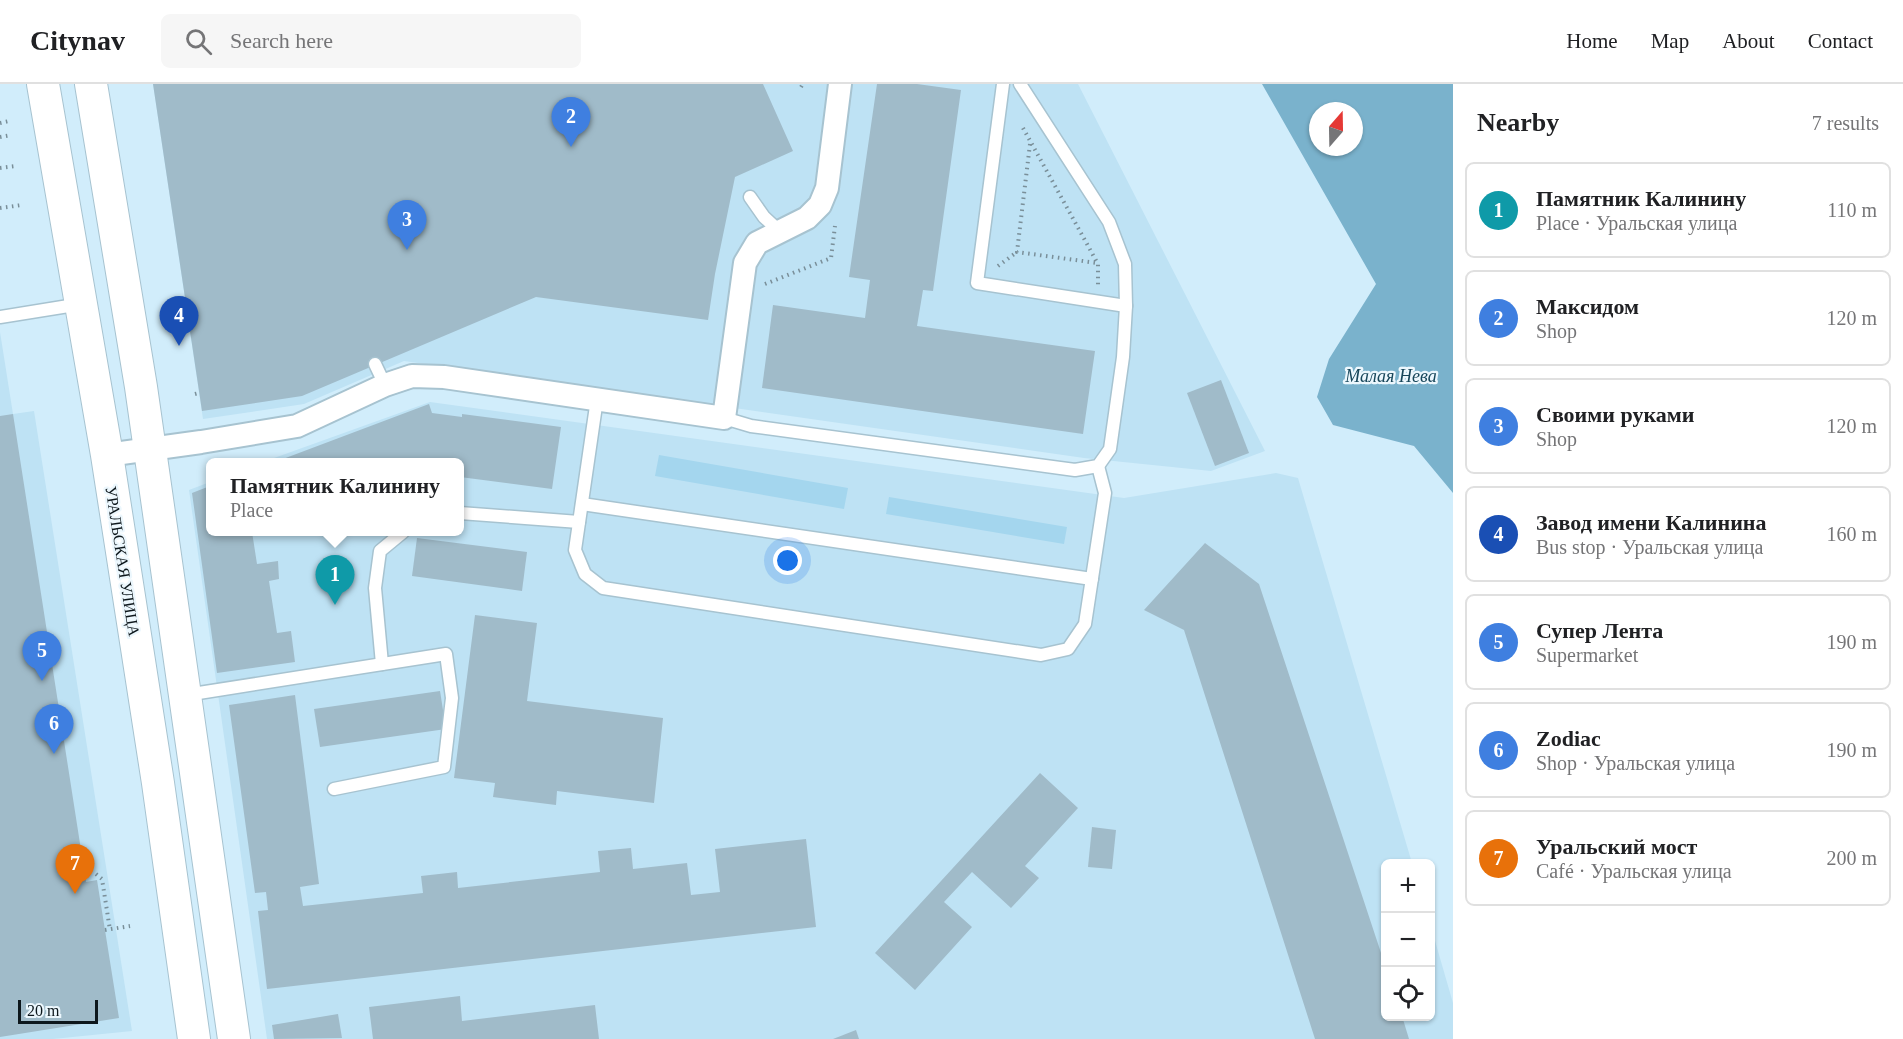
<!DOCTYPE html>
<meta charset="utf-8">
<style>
body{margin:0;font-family:Georgia,serif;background:#f6f6f6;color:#202124}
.controls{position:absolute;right:18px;bottom:18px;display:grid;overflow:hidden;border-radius:9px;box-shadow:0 2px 4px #0004}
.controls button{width:54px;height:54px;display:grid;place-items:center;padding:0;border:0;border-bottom:2px solid #e0e0e0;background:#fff;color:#202124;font:30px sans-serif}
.compass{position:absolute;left:1309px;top:18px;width:54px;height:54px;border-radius:50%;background:#fff;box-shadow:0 2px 4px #0004;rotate:20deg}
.scale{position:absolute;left:18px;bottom:15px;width:80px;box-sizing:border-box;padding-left:6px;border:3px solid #0d171c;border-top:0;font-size:16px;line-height:21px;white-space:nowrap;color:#0d171c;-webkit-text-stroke:4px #ecf7fd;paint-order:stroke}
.you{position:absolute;left:788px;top:477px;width:21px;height:21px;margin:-15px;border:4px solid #fff;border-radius:50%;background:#1a73e8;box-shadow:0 0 0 9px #1a73e833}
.badge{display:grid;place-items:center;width:39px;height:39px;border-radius:50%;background:#ae2362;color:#fff;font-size:20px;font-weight:700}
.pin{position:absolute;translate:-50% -50px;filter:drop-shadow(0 2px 3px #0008)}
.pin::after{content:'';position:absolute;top:32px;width:21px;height:18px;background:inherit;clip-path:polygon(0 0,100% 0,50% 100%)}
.popup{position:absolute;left:206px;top:374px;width:258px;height:78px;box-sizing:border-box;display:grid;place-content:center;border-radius:9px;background:#fff;filter:drop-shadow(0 2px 4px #0005);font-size:20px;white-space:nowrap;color:#757577}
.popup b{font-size:22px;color:#202124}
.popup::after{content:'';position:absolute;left:50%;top:100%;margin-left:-12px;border:12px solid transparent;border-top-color:#fff}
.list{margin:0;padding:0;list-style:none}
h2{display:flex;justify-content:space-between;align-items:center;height:78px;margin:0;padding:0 24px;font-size:26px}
h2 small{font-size:20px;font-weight:400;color:#757577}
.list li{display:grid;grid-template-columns:39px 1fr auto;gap:18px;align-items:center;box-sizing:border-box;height:96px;margin:0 12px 12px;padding:0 12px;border:2px solid #e0e0e0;border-radius:9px}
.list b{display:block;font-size:22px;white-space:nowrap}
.list p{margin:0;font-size:20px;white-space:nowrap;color:#757577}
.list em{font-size:20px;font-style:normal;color:#757577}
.icon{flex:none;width:33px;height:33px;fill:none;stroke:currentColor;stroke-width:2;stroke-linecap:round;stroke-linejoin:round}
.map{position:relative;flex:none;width:1453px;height:955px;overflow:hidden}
header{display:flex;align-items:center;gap:36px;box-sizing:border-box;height:84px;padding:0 30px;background:#fff;border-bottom:2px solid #e0e0e0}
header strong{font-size:28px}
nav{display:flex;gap:33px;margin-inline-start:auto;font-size:21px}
.search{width:420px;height:54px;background:#f6f6f6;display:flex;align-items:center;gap:15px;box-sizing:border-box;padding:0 21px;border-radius:9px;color:#757577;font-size:22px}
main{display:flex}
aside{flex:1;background:#fff}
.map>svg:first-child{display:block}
</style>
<header>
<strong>Citynav</strong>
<div class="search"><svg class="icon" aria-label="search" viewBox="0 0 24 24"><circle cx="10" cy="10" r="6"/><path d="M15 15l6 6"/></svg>Search here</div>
<nav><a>Home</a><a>Map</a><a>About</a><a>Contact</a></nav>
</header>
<main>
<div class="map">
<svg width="1453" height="955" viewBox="0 0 1453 955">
<rect width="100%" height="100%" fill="#d1edfb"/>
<g fill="#bee2f4">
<path d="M153,0H1078L1265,367L1211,387L1084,374L404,277L304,320L203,335Z"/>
<path d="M0,248L13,330L34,327L132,947L53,955H0Z"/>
<path d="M430,318L1124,414L1276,389L1298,394L1412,779L1386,780V932H1430L1431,843L1453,919V955H267L189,406L210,398V448H460V378H263Z"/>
</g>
<g fill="#a4d6ee">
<path d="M659,371L848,404L844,425L655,392Z"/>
<path d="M889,413L1067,443L1064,460L886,430Z"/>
</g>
<path fill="#7ab2cc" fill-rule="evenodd" d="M1262,0H1453V409L1414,362L1333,341L1317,313L1329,275L1376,200ZM1318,27H1354V63H1318Z"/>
<g fill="#a0bbc9">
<path d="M153,0H763L793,67L735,93L715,190L708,236L536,213L302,312L202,327Z"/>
<path d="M877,0H917L961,6L933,207L923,206L917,242L1095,267L1083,350L762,304L773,221L865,234L870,196L849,193Z"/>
<path d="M1221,296L1249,369L1215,382L1187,309Z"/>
<path d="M429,320L432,329L462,333V330L561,343L552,405L460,393V378H275Z"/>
<path d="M13,330L86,798L97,796L119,934L0,953V332Z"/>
<path d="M210,402V448H252L257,480L278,477L279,495L269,497L277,549L291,547L295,578L217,589L192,409Z"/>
<path d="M417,454L527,468L522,507L412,492Z"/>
<path d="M1205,459L1259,500L1386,884V932H1402L1409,955H1315L1184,546L1144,526Z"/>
<path d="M475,531L537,539L527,617L663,634L654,719L557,707L556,721L493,713L495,699L454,694Z"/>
<path d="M440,607L446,645L320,663L314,625Z"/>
<path d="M295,611L319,800L300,803L303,822L423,809L421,792L457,788L458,804L600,788L598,767L631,764L633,785L687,779L691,811L720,808L715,765L806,755L816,843L267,905L258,827L268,826L266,808L255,809L229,621Z"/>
<path d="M1040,689L1078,724L1025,782L1039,794L1011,824L972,788L944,818L972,843L915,906L875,869Z"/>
<path d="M1092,743L1116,746L1112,785L1088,783Z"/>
<path d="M460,912L462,937L595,921L599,955H373L369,923Z"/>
<path d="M338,930L342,954L274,955L272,941Z"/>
<path d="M856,946L859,955H833Z"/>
</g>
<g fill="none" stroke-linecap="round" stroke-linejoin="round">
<defs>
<g id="lane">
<path d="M1003,0L977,199L1126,222"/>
<path d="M750,113L764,133L779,147"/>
<path d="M0,233L81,220"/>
<path d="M375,280L385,301"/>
<path d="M597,315L575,466L585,490L603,504L1041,571L1068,565L1085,540L1105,409L1098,382"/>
<path d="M724,334L751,342L1075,386L1098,382L1110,365L1123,273L1126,222L1125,180L1109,138L1020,0"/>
<path d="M582,420L1092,495"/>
<path d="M460,429L579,438"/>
<path d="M382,580L375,504L380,467L403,448"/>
<path d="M186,611L446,570L452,614L444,683L334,705"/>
</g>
<path id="street" d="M107,371L201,358L297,342L385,301L412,292L444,293L724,334L745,179L757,159L807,134L820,121L827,104L840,0"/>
<g id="secondary">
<path d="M43,0L107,371L158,699L194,955"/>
<path d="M91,0L141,303L234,955"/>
</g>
</defs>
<use href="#lane" stroke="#a7c3d0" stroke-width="15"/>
<use href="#street" stroke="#a7c3d0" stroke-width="26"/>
<use href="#secondary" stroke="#a7c3d0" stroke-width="34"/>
<g stroke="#7a8f99" stroke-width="4" stroke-dasharray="1.5 4.5" stroke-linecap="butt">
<path d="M801,3L803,0"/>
<path d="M0,39L9,37"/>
<path d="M1023,44L1098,180V201"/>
<path d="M0,53L11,51"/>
<path d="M1030,60L1017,168L1097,179"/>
<path d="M0,84L16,82"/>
<path d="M0,124L22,121"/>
<path d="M998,182L1017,168"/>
<path d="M765,200L831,174L835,142"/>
<path d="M195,310L199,309"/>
<path d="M60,629L70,627"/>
<path d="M96,790L102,795L110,846"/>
<path d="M105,846L130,842"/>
</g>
<use href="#lane" stroke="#fff" stroke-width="12"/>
<use href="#street" stroke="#fff" stroke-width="22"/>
<use href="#secondary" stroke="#fff" stroke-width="32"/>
</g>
<g text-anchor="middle" stroke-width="4.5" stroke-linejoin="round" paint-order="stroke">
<g font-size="16" fill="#0d171c" stroke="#ecf7fd">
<text transform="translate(123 477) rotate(81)" y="6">УРАЛЬСКАЯ УЛИЦА</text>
</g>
<g font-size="18" font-style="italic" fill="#17465a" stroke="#ecf7fd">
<text x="1391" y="298">Малая Нева</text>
</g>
</g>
</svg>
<div class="controls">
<button>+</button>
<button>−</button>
<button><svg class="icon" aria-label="locate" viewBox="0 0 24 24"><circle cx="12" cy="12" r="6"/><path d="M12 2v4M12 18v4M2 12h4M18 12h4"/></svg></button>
</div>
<svg class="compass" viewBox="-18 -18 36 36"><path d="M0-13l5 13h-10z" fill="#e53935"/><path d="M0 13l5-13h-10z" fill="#757577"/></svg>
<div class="scale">20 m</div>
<div class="you"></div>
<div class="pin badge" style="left:335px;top:521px;background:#0f9aa8">1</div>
<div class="popup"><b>Памятник Калинину</b>Place</div>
<div class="pin badge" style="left:571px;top:63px;background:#3f7fe0">2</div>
<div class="pin badge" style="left:407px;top:166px;background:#3f7fe0">3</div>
<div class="pin badge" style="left:179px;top:262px;background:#1a4fb4">4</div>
<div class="pin badge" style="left:42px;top:597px;background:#3f7fe0">5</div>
<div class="pin badge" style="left:54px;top:670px;background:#3f7fe0">6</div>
<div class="pin badge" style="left:75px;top:810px;background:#e8710a">7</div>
</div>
<aside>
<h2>Nearby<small>7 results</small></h2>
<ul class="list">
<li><span class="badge" style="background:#0f9aa8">1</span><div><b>Памятник Калинину</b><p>Place · Уральская улица</p></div><em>110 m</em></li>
<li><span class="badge" style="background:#3f7fe0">2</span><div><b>Максидом</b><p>Shop</p></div><em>120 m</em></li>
<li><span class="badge" style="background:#3f7fe0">3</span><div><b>Своими руками</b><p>Shop</p></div><em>120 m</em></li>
<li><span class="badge" style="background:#1a4fb4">4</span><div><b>Завод имени Калинина</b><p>Bus stop · Уральская улица</p></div><em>160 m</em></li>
<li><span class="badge" style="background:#3f7fe0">5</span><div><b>Супер Лента</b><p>Supermarket</p></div><em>190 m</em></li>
<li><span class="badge" style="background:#3f7fe0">6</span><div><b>Zodiac</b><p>Shop · Уральская улица</p></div><em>190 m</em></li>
<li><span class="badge" style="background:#e8710a">7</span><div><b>Уральский мост</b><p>Café · Уральская улица</p></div><em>200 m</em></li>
</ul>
</aside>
</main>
